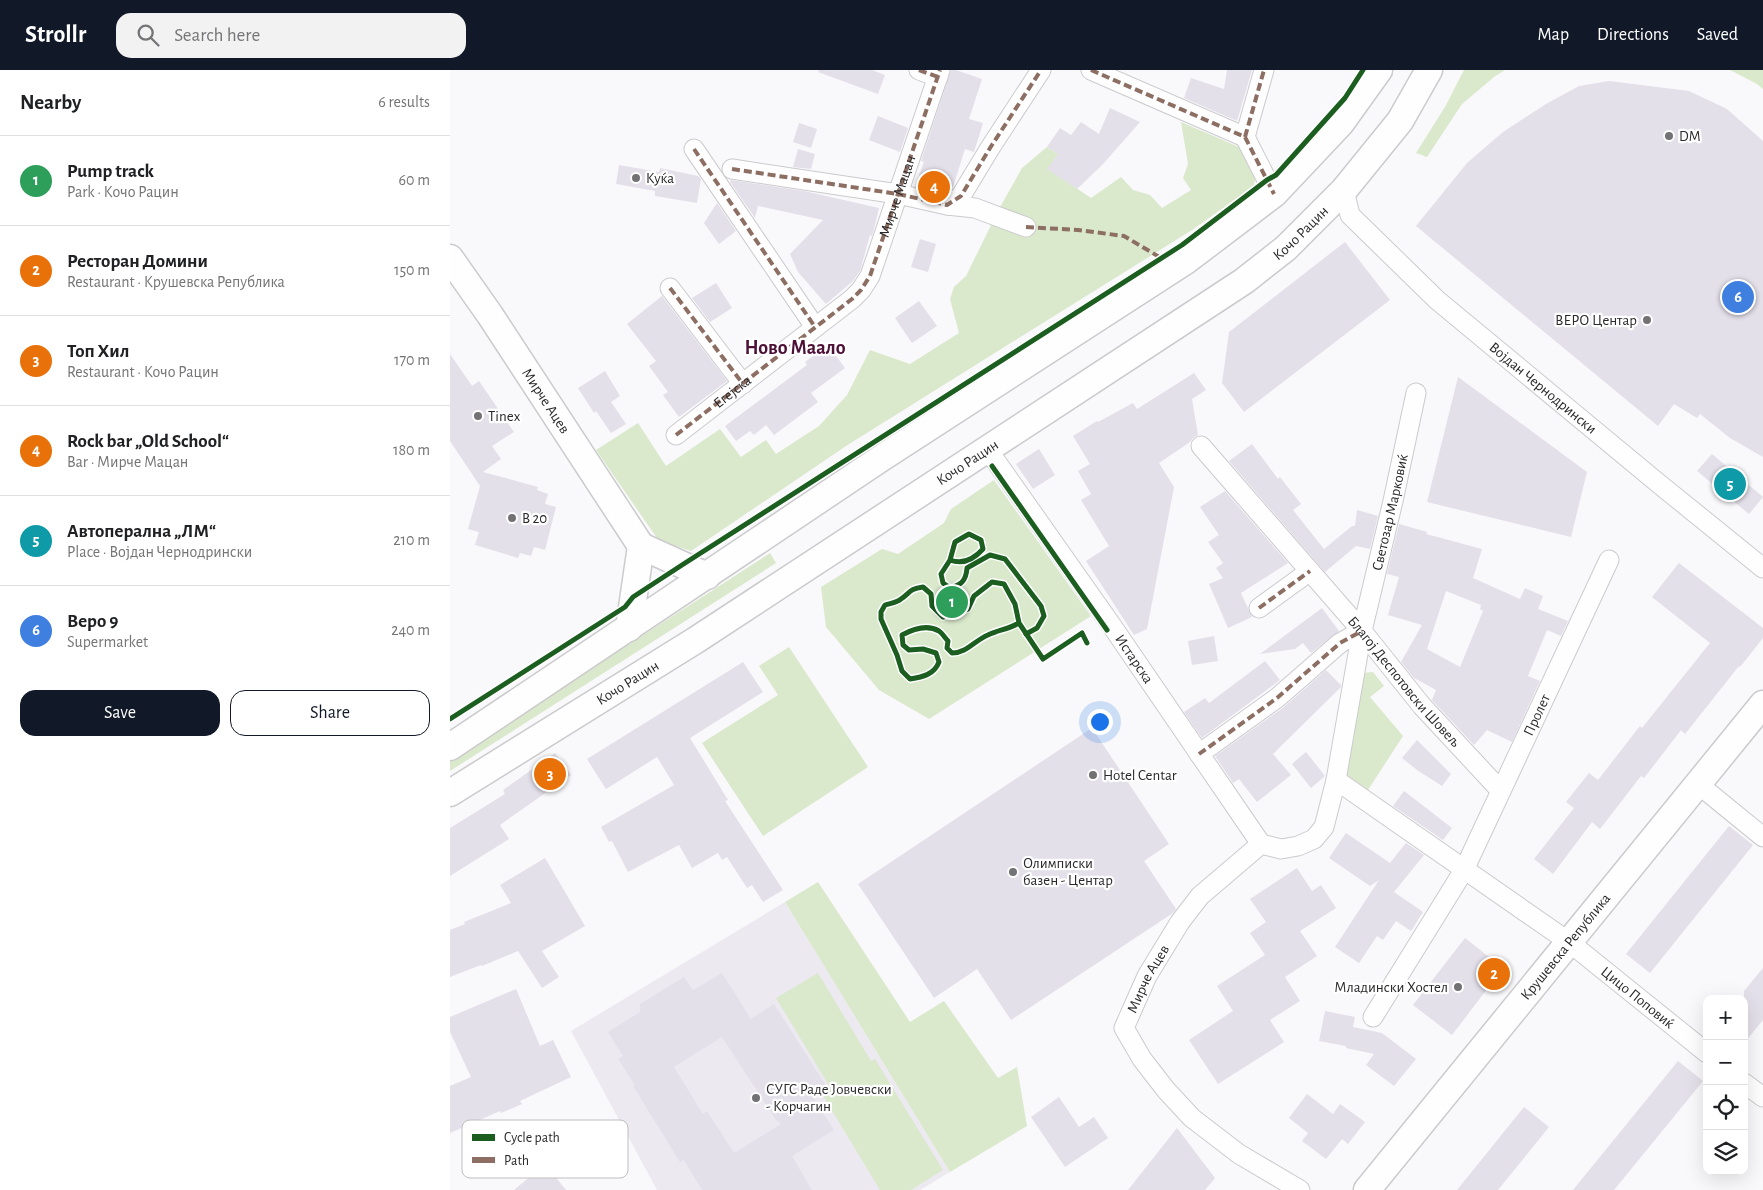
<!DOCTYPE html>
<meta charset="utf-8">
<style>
body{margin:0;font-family:"Alegreya Sans",sans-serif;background:#f2f2f2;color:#202124}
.controls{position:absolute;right:15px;bottom:15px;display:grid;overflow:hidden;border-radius:10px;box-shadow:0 5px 20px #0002}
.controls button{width:45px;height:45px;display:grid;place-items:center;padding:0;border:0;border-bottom:1px solid #e0e0e0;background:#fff;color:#202124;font:25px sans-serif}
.you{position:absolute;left:649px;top:651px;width:18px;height:18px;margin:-12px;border:4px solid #fff;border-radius:50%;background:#1a73e8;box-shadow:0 0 0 8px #1a73e833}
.badge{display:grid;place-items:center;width:32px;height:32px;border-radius:50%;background:#111827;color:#fff;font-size:16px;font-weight:700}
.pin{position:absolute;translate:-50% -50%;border:2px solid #fff;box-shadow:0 1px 5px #0006}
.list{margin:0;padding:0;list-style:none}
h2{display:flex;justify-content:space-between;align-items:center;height:65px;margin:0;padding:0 20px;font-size:21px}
h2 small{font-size:16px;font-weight:400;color:#757577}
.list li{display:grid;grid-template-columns:32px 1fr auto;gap:15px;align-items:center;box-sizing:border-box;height:90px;padding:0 20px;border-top:1px solid #e0e0e0}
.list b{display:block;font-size:19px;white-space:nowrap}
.list p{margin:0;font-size:16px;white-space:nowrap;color:#757577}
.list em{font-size:16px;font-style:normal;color:#757577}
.actions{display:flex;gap:10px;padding:15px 20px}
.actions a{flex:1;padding:11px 0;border:1px solid #111827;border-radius:15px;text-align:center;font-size:18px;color:#111827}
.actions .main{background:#111827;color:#fff}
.icon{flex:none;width:28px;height:28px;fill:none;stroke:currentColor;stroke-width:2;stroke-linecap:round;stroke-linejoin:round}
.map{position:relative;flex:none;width:1313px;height:1120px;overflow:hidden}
header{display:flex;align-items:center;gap:30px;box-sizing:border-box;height:70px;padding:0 25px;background:#111827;color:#fff}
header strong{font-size:24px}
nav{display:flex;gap:28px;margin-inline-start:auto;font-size:18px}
.search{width:350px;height:45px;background:#f2f2f2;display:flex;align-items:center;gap:12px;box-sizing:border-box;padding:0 18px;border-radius:15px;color:#757577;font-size:19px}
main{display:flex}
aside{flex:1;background:#fff}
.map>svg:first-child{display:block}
</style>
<header>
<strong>Strollr</strong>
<div class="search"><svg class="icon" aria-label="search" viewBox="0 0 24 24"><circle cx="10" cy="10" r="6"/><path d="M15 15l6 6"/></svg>Search here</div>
<nav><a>Map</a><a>Directions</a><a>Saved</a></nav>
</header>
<main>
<aside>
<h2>Nearby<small>6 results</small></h2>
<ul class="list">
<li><span class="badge" style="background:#2e9e5b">1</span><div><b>Pump track</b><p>Park · Кочо Рацин</p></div><em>60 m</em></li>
<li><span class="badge" style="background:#e8710a">2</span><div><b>Ресторан Домини</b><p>Restaurant · Крушевска Република</p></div><em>150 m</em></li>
<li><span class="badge" style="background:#e8710a">3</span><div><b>Топ Хил</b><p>Restaurant · Кочо Рацин</p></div><em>170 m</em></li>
<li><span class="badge" style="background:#e8710a">4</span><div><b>Rock bar „Old School“</b><p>Bar · Мирче Мацан</p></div><em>180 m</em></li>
<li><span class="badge" style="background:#0f9aa8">5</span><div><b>Автоперална „ЛМ“</b><p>Place · Војдан Чернодрински</p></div><em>210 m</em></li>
<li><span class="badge" style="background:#3f7fe0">6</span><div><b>Веро 9</b><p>Supermarket</p></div><em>240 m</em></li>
</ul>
<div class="actions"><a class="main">Save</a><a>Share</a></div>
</aside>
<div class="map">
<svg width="1313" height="1120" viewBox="0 0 1313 1120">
<rect width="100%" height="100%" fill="#f9f8fb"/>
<path fill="#ece9f1" d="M335,832L500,1102L470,1120H207L121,961Z"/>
<g fill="#dae9cc">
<path d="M1014,0H1055L1044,7L1012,34L977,87L966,83L995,37Z"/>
<path d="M1280,0H1313V19L1307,14Z"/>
<path d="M731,52L789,77L806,101L804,116L742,160L396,376L241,481L209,471L146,380L188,353L216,396L270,359L291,387L316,370L326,384L369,356L397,325L420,280L460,294L509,263L500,229L504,217L516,206L549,139L572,98L597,77L608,84L598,99L641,128L671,107L683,120L700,125L712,138L741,120L733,108L738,94Z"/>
<path d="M544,410L641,546L479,649L429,620L376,557L371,517L432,479L448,484L494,453L501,439Z"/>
<path d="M320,483L326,493L0,701V690Z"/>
<path d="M339,577L418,697L313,766L252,673L328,625L309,596Z"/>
<path d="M923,602L934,616L920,627L953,666L916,723L893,708L913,603Z"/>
<path d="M368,812L460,952L494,931L548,1008L567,997L577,1056L500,1102L335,832Z"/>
<path d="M368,903L421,991L425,989L493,1100L461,1120H430L372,1024L381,1019L326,928Z"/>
</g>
<g fill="#e4e0ea" fill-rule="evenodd">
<path d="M369,0H422L435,5L428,24L368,2Z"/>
<path d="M501,0H506L532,9L519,49L533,53L524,82L515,79L503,117L492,114L489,122L470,117L473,107L469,105L474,92L471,91Z"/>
<path d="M777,0H802L787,51L734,28L741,8L774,19Z"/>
<path d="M1159,11L1239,21L1277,39L1313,71V387L1280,368L1250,344L1247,348L1224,334L1208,356L966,156L1017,93L1053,62L1096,34L1129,16Z"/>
<path d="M660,38L690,52L653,94L627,119L597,99L608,84L597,77L610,58L621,65L631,52L649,64Z"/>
<path d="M428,46L458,58L450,82L419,70Z"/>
<path d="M349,53L367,59L361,78L343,72Z"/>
<path d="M348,79L365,84L361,99L343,97Z"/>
<path d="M169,95L209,102L210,98L248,106L251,109L247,133L205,126V121L166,114Z"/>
<path d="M281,110L354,121L429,138L424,159L422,166L420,165L410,201L403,211L376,234L348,202L340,184L373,150L308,136L305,148L280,112Z"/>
<path d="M267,133L286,161L269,174L254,153Z"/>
<path d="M470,169L486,174L478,202L461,197Z"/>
<path d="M895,172L940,230L794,342L772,313L779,262Z"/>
<path d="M266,213L282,238L260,252L242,228Z"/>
<path d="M212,226L277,311L229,347L213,325L218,322L199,296L206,291L177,254Z"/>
<path d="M469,231L487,256L462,273L445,248Z"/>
<path d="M378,275L395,298L361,323L368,332L324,365L316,355L304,365L300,361L286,371L275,356L357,295L355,292Z"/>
<path d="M0,284L22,316L29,311L64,362L42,376L51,389L33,402L88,417L87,420L98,424L95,434L106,437L95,480L84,477L81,486L70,483L68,488L25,475L29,462L18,459L30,416L0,371Z"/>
<path d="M155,301L170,326L161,332L176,354L161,363L146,341L144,343L128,318Z"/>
<path d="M744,303L756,320L742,329L748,365L743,368L740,372L709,393L724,417L697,559L684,565L636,491L659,476L631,430L641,424L628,401L640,394L623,366L647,351L648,352L683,333L687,339Z"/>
<path d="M1008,307L1137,402L1121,467L977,432Z"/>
<path d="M802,374L828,409L830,407L851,434L843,440L874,479L902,456H905L907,440L928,446L920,479L906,476L875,502L779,391Z"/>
<path d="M589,379L605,405L583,419L566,394Z"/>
<path d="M1262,384L1313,427L1299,444L1247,401Z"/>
<path d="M775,421L838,493L791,523L802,547L778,558L759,514L773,508L766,498L773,493L758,472L769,465L750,437Z"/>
<path d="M949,454L977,462L976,464L1032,479L1023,508L1070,529L1075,518L1093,526L1088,539L1118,551L1111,566L1097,560L1078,606L1090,611L1062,672L1037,660L1024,675L982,630L986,620L964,608L951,592L972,555L938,545L949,507L937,504ZM996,521L1031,535L1030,539L1033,541L1010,597L977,579Z"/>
<path d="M1229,493L1313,558V568L1290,597L1289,596L1235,664L1231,660L1194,708L1191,706L1150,759L1142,752L1103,804L1084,789L1124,738L1116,732L1139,703L1148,710L1190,656L1192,658L1260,573L1202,527Z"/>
<path d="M872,538L889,561L861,583L853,573L845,579L810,584Z"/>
<path d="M764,566L768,591L742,595L738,571Z"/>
<path d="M815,591L830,610L752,668L734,642L755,628L759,633Z"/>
<path d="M293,592L313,622L240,668L278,730L275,731L333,820L313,832L302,815L297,818L277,787L272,790L268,783L242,798L229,775L178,802L162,771L159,772L151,757L224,715L207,687L156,719L137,689Z"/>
<path d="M876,600L891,615V617L823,684L841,705L807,732L789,709L783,713L765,686L834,637Z"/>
<path d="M642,658L719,774L694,791L726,839L723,843L561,950L527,899L484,928L408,814Z"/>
<path d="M967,670L1001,704L992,716L967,700L952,688Z"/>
<path d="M856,682L875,706L861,718L842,694Z"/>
<path d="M105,683L121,705L50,755L59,769L0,806V758L55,724L53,720Z"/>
<path d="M954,721L1002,758L993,770L943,736Z"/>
<path d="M1279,756L1303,775L1200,903L1176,884Z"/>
<path d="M896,763L940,793L956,773L974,785L944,822L973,842L961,861L946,851L933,870L927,866L909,893L885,877L929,810L920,816L879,788Z"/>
<path d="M95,788L135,856L92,881L109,907L92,918L68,881L32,896L31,895L0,907V860L15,854L14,852L61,833L50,815Z"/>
<path d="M847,798L862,821L871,815L886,838L850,861L867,886L835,907L850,931L820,950L834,972L768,1014L739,970L783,941L767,916L815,885L800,863L816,852L800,829Z"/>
<path d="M1015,868L1053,898L1002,965L963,935Z"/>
<path d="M1313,898V950L1294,973V921Z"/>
<path d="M272,903L301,949L324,934L377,1017L363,1027L384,1060L342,1086L362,1120H252L234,1090L230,1092L183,1016L185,1015L168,989L173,986L158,962L190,942V934L234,907L243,920ZM272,967L326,1050L331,1054L284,1083L257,1041L253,1044L224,997Z"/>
<path d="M66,919L90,976L103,970L121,1007L70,1031L72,1034L51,1043L50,1041L0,1063V1016L21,1007L0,962V947Z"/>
<path d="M875,941L905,947L903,957L932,963L966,989L944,1016L916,995L924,984L896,978V976L869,971Z"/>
<path d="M1228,991L1253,1011L1164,1120H1123Z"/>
<path d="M857,1024L883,1044L890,1034L915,1052L898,1074L892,1069L876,1089L852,1071L858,1063L839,1048Z"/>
<path d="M609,1027L629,1057L644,1047L658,1068L615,1097L581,1047Z"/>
<path d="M1074,1037L1099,1057L1048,1120H1007Z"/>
<path d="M727,1058L765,1108L755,1120H678Z"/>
<path d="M95,1094L116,1120H64Z"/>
</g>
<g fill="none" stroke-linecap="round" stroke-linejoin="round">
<defs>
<g id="street">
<path d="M469,0L488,7"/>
<path d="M641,0L795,67L824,124"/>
<path d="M795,67L814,0"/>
<path d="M244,79L365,257"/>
<path d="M282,99L448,124L497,135L511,126L540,78L591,0"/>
<path id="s1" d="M894,120L900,145L987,230L1208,413L1313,498"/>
<path d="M497,135L525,138L576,157"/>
<path d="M220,218L293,314"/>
<path d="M226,365L402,229L411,220L420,206L490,0"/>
<path id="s2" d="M751,376L912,561L972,636L1051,721"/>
<path id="s3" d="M538,380L662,556L811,774"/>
<path d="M809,538L860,501"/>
<path d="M749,684L827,628L890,573L912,561"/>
<path id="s4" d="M886,710L1119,872L1257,983"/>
<path d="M1248,714L1313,767"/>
<path id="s5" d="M923,947L1014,800L1159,490"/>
<path d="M1294,1013L1313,1027"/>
<path id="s6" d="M850,1120L789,1084L742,1048L716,1020L692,989L674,958L697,906L730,852L750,826L811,774L831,779L848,776L864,769L874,757L886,710L912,561L943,431L966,323"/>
</g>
<g id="secondary">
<path id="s7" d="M0,188L40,245L191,476L257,506"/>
<path d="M179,558L191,476"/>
<path d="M0,677L430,389L737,190L824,124L891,53L929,0"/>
<path id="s8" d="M0,723L246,570L794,211L836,178L894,120L950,51L979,0"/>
<path id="s9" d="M917,1120L1313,634"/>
</g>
</defs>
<use href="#street" stroke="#cbcacd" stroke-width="21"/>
<use href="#secondary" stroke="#cbcacd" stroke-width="29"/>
<use href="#street" stroke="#fefefe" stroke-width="19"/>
<use href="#secondary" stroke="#fefefe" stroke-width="26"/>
<g stroke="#8d6e63" stroke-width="4" stroke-dasharray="8 4" stroke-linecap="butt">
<path d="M469,0L488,7"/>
<path d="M641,0L795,67L824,124"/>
<path d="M795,67L814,0"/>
<path d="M244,79L365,257"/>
<path d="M282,99L448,124L497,135L511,126L540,78L591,0"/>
<path d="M576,157L628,160L674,166L711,188"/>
<path d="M220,218L293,314"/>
<path id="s10" d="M226,365L402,229L411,220L420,206L490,0"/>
<path d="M809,538L860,501"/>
<path d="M749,684L827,628L890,573L912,561"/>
</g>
<defs>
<g id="cycleway">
<path d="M542,396L657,560"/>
<path d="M500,490C513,495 524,489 533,479L531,470L519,464L505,472L500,490L491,504L493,513L500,518C512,515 516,510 517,498L540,485L555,489L591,536L594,546L587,558L576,564"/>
<path d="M569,553C559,559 548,560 538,565C525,570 517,583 502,583L497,578L498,571C495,568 492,563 489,561C477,554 463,559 452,565L453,575L459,580L473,579L486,583L489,592C484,605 472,607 460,609L452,601L447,585L431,549V542L435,535C441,533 446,533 451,529C461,522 459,519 473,517L481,524L482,536L493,547L518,539L524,526L542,512L554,514L565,534L569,553L593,589L632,563L637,573"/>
<path d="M0,649L175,537L183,527L232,495L732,175L817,110L826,105L895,28L913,0"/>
</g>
</defs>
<use href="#cycleway" stroke="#fff" stroke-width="8"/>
<use href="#cycleway" stroke="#1b5e20" stroke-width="5"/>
</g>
<g fill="#727173" stroke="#fff" stroke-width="2">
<circle cx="1219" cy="66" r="5"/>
<circle cx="186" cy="108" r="5"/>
<circle cx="1197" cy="250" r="5"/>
<circle cx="28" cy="346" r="5"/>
<circle cx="62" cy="448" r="5"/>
<circle cx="643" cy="705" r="5"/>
<circle cx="563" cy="802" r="5"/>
<circle cx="1008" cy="917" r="5"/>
<circle cx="306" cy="1028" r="5"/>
</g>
<g text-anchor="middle" stroke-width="4.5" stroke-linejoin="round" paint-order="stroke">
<g font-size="15" fill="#29282a" stroke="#fff" text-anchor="start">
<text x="1229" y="71">DM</text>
<text x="196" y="113">Kуќа</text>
<text x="1187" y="255" text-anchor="end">ВЕРО Центар</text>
<text x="38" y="351">Tinex</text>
<text x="72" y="453">B 20</text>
<text x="653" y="710">Hotel Centar</text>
<text x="573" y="798">Олимписки<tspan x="573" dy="17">базен - Центар</tspan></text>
<text x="998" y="922" text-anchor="end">Младински Хостел</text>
<text x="316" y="1024">СУГС Раде Јовчевски<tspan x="316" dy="17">- Корчагин</tspan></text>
</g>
<g font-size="15" fill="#29282a" stroke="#fff">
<text dy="5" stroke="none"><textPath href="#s10" startOffset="336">Мирче Мацан</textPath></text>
<text dy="5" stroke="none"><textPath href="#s8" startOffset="1019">Кочо Рацин</textPath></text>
<text dy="5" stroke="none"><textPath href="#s1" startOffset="285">Војдан Чернодрински</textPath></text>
<text dy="5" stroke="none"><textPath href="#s10" startOffset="71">Егејска</textPath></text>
<text dy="5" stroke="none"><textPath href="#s7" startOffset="172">Мирче Ацев</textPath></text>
<text dy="5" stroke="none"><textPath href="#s8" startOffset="614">Кочо Рацин</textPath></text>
<text dy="5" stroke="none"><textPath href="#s6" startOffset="869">Светозар Марковиќ</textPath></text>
<text dy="5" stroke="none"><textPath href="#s3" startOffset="255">Истарска</textPath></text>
<text dy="5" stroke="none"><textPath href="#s2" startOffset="311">Благој Деспотовски Шовељ</textPath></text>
<text dy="5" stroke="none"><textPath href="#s8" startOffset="209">Кочо Рацин</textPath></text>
<text dy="5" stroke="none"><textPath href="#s5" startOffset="344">Пролет</textPath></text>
<text dy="5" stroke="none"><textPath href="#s9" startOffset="314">Крушевска Република</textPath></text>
<text dy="5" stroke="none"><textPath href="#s6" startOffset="298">Мирче Ацев</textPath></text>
<text dy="5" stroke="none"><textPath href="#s4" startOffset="372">Цицо Поповиќ</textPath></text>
</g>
<g font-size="20" font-weight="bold" fill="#4d1137" stroke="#fff">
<text x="345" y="284">Ново Маало</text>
</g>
</g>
<rect x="12" y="1050" width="166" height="58" rx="8" fill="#fff" stroke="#bfbebf" stroke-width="1"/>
<rect x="22" y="1064" width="23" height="7" fill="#1b5e20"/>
<rect x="22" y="1087" width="23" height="6" fill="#8d6e63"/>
<g font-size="14" fill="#29282a">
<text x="54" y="1072">Cycle path</text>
<text x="54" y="1095">Path</text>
</g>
</svg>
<div class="controls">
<button>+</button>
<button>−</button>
<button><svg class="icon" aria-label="locate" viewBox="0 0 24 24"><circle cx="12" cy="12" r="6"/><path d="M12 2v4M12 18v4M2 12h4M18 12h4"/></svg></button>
<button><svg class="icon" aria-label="layers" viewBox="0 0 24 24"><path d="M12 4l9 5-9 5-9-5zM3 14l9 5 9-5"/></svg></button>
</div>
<div class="you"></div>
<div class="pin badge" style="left:502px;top:532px;background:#2e9e5b">1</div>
<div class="pin badge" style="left:1044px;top:904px;background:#e8710a">2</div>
<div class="pin badge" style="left:100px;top:704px;background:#e8710a">3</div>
<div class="pin badge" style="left:484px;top:117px;background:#e8710a">4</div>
<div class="pin badge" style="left:1280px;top:414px;background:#0f9aa8">5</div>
<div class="pin badge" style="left:1288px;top:227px;background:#3f7fe0">6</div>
</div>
</main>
